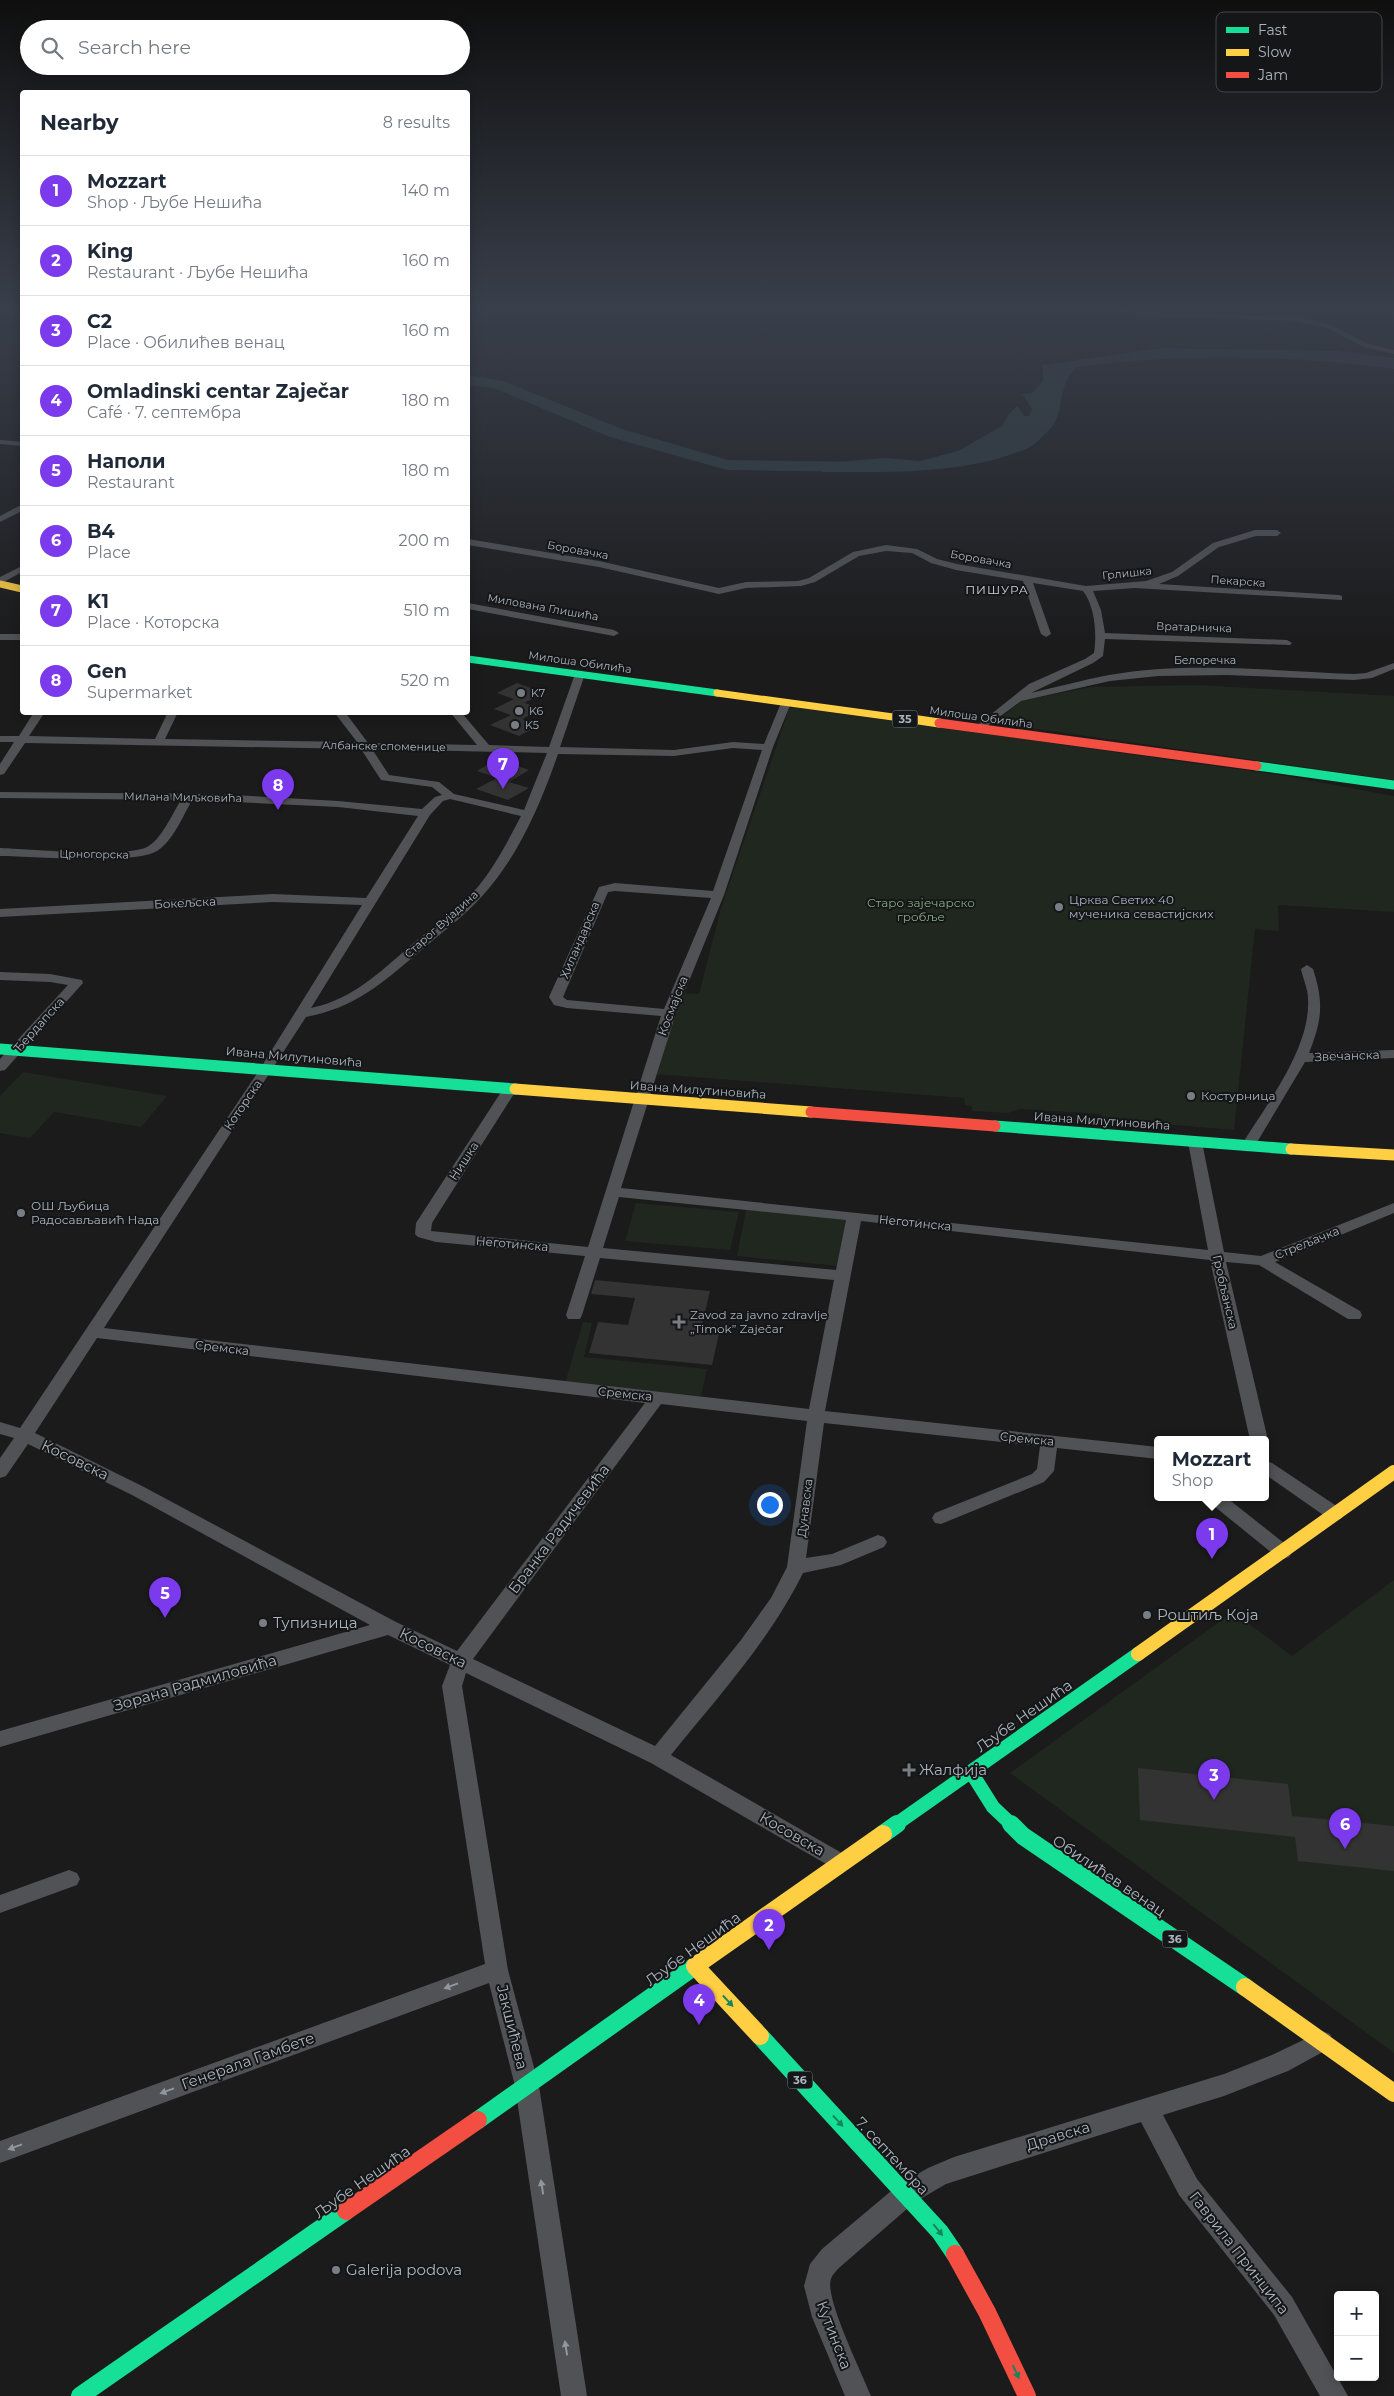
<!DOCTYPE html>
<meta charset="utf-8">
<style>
body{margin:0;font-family:Montserrat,sans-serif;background:#f2f2f3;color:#1f2937}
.controls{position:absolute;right:15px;bottom:15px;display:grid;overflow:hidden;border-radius:5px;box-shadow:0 2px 12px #0003}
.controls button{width:45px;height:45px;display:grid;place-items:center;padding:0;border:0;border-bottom:1px solid #e0e1e3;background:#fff;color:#1f2937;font:25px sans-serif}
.you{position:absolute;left:769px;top:1504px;width:18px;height:18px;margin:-12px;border:4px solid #fff;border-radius:50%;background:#1a73e8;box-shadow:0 0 0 8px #1a73e833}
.badge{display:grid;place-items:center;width:32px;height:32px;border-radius:50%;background:#7c3aed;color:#fff;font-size:16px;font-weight:700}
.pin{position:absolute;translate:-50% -41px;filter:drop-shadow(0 1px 2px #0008)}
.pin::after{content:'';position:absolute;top:26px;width:18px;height:15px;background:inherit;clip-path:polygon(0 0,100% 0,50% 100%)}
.popup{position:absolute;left:1154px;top:1436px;width:115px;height:65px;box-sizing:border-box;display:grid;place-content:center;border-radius:5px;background:#fff;filter:drop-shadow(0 1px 4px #0005);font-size:16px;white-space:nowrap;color:#747a83}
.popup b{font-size:19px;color:#1f2937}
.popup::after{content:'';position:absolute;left:50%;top:100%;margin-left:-10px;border:10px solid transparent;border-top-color:#fff}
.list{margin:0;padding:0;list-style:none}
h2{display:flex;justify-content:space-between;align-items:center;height:65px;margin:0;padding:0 20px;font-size:21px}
h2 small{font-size:16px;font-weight:400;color:#747a83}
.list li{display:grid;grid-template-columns:32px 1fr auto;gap:15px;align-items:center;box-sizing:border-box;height:70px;padding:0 20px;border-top:1px solid #e0e1e3}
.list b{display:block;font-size:19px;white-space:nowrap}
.list p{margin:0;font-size:16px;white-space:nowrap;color:#747a83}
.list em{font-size:16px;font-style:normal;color:#747a83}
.icon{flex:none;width:28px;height:28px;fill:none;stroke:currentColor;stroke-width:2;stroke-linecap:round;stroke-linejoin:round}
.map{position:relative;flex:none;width:1394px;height:2396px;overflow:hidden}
.search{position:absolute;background:#fff;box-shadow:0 2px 12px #0003;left:20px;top:20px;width:450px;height:55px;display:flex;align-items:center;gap:12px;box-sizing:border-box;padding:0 18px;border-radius:28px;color:#747a83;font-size:19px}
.panel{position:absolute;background:#fff;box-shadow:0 2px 12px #0003;left:20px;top:90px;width:450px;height:625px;border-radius:5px}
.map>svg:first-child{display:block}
</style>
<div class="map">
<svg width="1394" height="2396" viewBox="0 0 1394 2396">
<rect width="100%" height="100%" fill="#1b1b1c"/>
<g fill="#1f271f">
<path d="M1197,685L1394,696V780L995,723L1021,701L1091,687Z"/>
<path d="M794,707L1286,776L1394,796V912L1278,905L1279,931L1255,929L1234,1130L1102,1119L1101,1114L1020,1109L1008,1113L972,1111V1106L965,1105L964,1098L654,1074L683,993L699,994L721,908L789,709Z"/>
<path d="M23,1072L167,1096L141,1127L54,1112L30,1138L0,1133V1096Z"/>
<path d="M636,1203L739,1212L730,1250L625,1241Z"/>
<path d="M746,1210L846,1219L839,1266L737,1256Z"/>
<path d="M583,1322L592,1323L584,1357L707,1369L701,1396L565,1383Z"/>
<path d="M1394,1580V2053L1010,1773L1233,1612L1292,1656Z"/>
</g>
<path fill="#2c3a3f" d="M1161,348L1338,351L1394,358V369C1289,355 1182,353 1077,367C1057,384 1064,415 1051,428C1044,434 1036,445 1028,448C965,475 889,472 822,472L823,463L885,458L920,461L958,451L1002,426L1009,414L1017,406L1024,416H1029L1032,409L1022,394L1032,393L1043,381V365Z"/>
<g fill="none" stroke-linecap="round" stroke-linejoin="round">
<path fill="#2c3a3f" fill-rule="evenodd" d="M468,375L503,381L622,429L728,460L868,462L874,463L877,467L874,471L868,472L727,470L610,437L494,388L468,385Z"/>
</g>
<g fill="#333334">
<path d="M517,683L544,693L524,703L497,693Z"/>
<path d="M514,699L542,709L522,719L494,709Z"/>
<path d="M511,715L540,725L519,736L490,725Z"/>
<path d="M497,759L529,770L509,782L529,788L508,800L476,789L497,778L477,771Z"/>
<path d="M595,1280L710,1291L700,1332L719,1334L712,1365L589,1353L598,1322L628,1325L635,1298L591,1294Z"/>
<path d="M1138,1768L1288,1784L1292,1816L1394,1826V1871L1298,1861L1295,1837L1140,1820Z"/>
</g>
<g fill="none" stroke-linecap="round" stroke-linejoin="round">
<g fill="#505255" fill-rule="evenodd">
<path d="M1093,307L1153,312L1296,317L1331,325L1368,344L1394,350V354L1364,347L1327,328L1296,321L1153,316L1096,309Z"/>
<path d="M0,440L22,442V446L0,444Z"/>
<path d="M19,506H22V511L0,522V516Z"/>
<path d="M1255,530H1277L1281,533L1277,536H1256L1219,547L1178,576L1159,584L1339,595L1342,596V600L1135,588L1093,591L1101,610L1105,633L1287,640L1292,643L1290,645L1105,639L1103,656L1093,663L1031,693C1057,687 1083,680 1109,675C1189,661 1274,671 1354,674L1366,673L1394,663V669L1372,678L1354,680L1227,675L1158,676L1110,681L1021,701L979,732L975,731V727L1029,684L1085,659L1094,653C1097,634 1095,606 1083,591L1033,583L1051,634L1046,637L1041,634L1023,581L956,570L931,563L912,553L886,551L859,556L815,582L801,586L746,588L719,594L599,567L468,545V539L599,561L719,588L746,582L798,581L809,578L853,552L886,545L917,549L937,559L957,564L1086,586L1146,581L1172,572L1213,543Z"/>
<path d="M22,566V572L0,584V577Z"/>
<path d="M468,603L614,630L619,633L614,636L468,609Z"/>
<rect x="0" y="634" width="22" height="6"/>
<path d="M580,671L585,674L560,747L674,750L733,742L764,744L781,703L786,700L791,703L773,747L724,895L676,1013L621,1188L1208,1250L1188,1142L1195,1138L1202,1142L1224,1252L1261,1256L1394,1203V1213L1275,1262L1360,1311L1362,1315L1360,1319H1348L1259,1265L1226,1262L1268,1440L1266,1443V1440H1250L1210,1260L861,1221L825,1411L1158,1447V1459L1057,1448L1054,1471L1044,1482L941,1524L935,1523L932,1518L935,1513L1032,1474L1037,1469L1040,1446L824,1423L806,1558L832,1554L878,1535L884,1537L887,1542L884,1547L841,1565L803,1573C770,1640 718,1697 671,1755L847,1856L851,1862L847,1868L840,1871L833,1868L651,1763L466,1673L462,1686L508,1970L539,2086L587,2396H561L515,2086L489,1983L0,2163V2141L485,1964L442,1686L450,1665L388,1635L0,1747V1731L370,1625L132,1495L28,1444L6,1476L0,1478V1458L14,1438L0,1434V1422L20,1428L260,1069L362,905L273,902L0,917V909L273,894L366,898L418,816L338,807L192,800C183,816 173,841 157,851C135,865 31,856 0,856V848C29,849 125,858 147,847C162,839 172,814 181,800L0,798V792L216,794L338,801L422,809L435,797L442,795L432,787L381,780L361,749L25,743L4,774L0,775V764L14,742H0V736H19L34,712H45L29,736L155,739L168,712H178L165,739L357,742L334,712H345L368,743L477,745L450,712H461L489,745L549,747L575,674ZM733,748L762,750L713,891L615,883L599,887L549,997L554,1005L567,1008L661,1016L588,1247L431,1231L432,1223L517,1089L510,1085L503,1089L416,1223L415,1234L418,1237L436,1242L585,1256L566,1315L568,1319H580L582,1315L600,1258L834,1280L809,1409L104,1328L306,1017C356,1007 381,984 419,952C441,933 465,916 484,894C519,855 541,803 558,754L674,756ZM372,749L547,753L524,810L454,794L439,782L389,775ZM450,799L521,816C508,841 495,866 477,888C459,908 437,924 416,941C384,968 355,999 311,1008L430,815L443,801ZM615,891L711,898L664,1009L567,1000L563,997L608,892ZM619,1197L846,1220L836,1270L603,1248ZM97,1338L645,1403L457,1651L396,1622L144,1487L35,1433ZM661,1404L807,1421L787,1567L771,1598L741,1640L655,1746L473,1659Z"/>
<path d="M1307,965L1313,969C1324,1003 1322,1020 1309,1053L1394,1050V1058L1305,1062L1253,1149H1243L1241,1146C1266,1105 1311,1048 1308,999C1308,989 1303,979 1301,969Z"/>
<path d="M0,972L50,974L82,980L83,983L5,1070L0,1071V1059L68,985L50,982L0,980Z"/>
<path d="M1266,1461L1272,1463L1341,1509L1344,1514L1341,1519L1335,1520L1329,1519L1266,1475Z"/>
<path d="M1206,1498H1227L1289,1547L1292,1552L1289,1557L1283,1559L1277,1557L1209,1502Z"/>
<path d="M69,1870L77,1873L80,1879L77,1885L0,1913V1895Z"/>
<path d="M1322,2031L1330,2034L1333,2041L1330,2048L1288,2071L1224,2096L1163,2115L1197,2179L1292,2297L1348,2396H1320L1274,2315L1179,2195L1141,2122L946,2184L915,2202L840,2267C837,2270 832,2275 831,2279C824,2297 863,2375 871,2396H845L812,2317L804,2286L810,2264L822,2249L897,2186L928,2168L954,2157L1224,2074L1272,2055Z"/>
</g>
<path stroke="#16e098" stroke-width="7" d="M468,659L717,693"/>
<path stroke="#16e098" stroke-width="9" d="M1257,766L1394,785"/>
<g stroke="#16e098" stroke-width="11">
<path d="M0,1049L515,1089"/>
<path d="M995,1126L1291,1149"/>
</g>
<g stroke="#16e098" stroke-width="14">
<path d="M971,1772L993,1807L1012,1825"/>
<path d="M895,1825L1138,1654"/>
</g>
<g stroke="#16e098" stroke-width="18">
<path d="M1011,1824L1023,1836L1245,1987"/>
<path d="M883,1834L897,1824"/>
<path d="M760,2036L940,2232L955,2254"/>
<path d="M478,2120L695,1966"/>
<path d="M80,2396L346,2211"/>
</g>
<g stroke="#ffcf43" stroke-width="7">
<path d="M0,584L22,589"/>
<path d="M717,693L915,720"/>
</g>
<path stroke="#ffcf43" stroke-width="9" d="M905,718L939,723"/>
<g stroke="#ffcf43" stroke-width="11">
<path d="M515,1089L811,1112"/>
<path d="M1291,1149L1394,1155"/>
</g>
<path stroke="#ffcf43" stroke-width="14" d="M1138,1654L1394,1472"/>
<g stroke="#ffcf43" stroke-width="18">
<path d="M1245,1987L1394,2093"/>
<path d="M760,2036L695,1966L883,1834"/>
</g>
<path stroke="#f24e42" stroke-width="9" d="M939,723L1257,766"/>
<path stroke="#f24e42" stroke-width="11" d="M811,1112L995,1126"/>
<g stroke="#f24e42" stroke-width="18">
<path d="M346,2211L478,2120"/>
<path d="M955,2254L987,2312L1027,2396"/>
</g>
</g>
<defs><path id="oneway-solid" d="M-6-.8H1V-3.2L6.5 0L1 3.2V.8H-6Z" transform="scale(1.25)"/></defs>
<g fill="#90979e">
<use href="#oneway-solid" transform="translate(451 1986) rotate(160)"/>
<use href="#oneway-solid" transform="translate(167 2091) rotate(160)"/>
<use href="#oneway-solid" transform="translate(15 2147) rotate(160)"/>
<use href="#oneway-solid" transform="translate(542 2187) rotate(-99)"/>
<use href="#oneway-solid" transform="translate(566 2348) rotate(-99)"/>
</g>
<g fill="#16855e">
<use href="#oneway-solid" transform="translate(728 2001) rotate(47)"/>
<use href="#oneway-solid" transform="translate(838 2121) rotate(47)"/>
<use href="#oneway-solid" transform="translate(938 2230) rotate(51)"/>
<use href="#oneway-solid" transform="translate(1016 2372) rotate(65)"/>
</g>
<linearGradient id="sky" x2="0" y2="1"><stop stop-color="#0f0f0f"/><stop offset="0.48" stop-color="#393f4b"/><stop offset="1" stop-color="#393f4b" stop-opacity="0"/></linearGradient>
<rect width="1394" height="642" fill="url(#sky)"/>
<g fill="#797e85" stroke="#151618" stroke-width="2">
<circle cx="521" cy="693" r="5"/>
<circle cx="519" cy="711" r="5"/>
<circle cx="515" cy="725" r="5"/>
<circle cx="1059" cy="907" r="5"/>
<circle cx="1191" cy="1096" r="5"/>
<circle cx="21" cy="1213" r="5"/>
<path d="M676.5 1314.5h5v5h5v5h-5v5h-5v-5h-5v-5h5z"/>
<circle cx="1147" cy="1615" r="5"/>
<circle cx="263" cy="1623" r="5"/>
<path d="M906.5 1762.5h5v5h5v5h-5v5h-5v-5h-5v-5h5z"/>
<circle cx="336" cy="2270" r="5"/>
</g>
<g text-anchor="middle" stroke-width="4" stroke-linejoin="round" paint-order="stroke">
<g font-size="11" fill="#acb4be" stroke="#151618">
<text transform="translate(578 550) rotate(10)" y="4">Боровачка</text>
<text transform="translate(981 559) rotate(10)" y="4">Боровачка</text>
<text transform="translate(1127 573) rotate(-6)" y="4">Грлишка</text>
<text transform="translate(1238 581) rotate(4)" y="4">Пекарска</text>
<text transform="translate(543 607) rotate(10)" y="4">Милована Глишића</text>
<text transform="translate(1194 627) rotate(2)" y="4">Вратарничка</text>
<text x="1205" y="664">Белоречка</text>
<text transform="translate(580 662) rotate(8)" y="4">Милоша Обилића</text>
<text transform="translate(981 717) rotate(8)" y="4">Милоша Обилића</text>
<text transform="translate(384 746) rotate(1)" y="4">Албанске споменице</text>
<text transform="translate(183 797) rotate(1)" y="4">Милана Миљковића</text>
<text transform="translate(94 854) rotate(1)" y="4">Црногорска</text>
<text transform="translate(441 924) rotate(-42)" y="4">Старог Вујадина</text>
</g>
<g font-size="11" fill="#acb4be" stroke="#151618" text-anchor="start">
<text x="531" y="697">K7</text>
<text x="529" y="715">K6</text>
<text x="525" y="729">K5</text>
</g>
<g fill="#151618" stroke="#7f858c" stroke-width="1">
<rect x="892.5" y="710.5" width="25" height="17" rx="4"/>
<rect x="1162.5" y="1930.5" width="25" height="17" rx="4"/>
<rect x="787.5" y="2071.5" width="25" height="17" rx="4"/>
</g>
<g font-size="11" font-weight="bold" fill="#acb4be">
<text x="905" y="723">35</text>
<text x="1175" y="1943">36</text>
<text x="800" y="2084">36</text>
</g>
<g font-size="12" letter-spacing="1" fill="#cdd2d9" stroke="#151618">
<text x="997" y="594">ПИШУРА</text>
</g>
<g font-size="12" fill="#acb4be" stroke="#151618" text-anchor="start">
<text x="1069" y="904">Црква Светих 40<tspan x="1069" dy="14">мученика севастијских</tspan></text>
<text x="1201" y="1100">Костурница</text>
<text x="31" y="1210">ОШ Љубица<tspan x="31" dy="14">Радосављавић Нада</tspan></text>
<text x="690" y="1319">Zavod za javno zdravlje<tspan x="690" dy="14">„Timok” Zaječar</tspan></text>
</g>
<g font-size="12" fill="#acb4be" stroke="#151618">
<text transform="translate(185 903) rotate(-3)" y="4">Бокељска</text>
<text transform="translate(580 940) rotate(-67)" y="4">Хиландарска</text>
<text transform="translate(673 1006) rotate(-69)" y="4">Космајска</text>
<text transform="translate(39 1025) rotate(-48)" y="4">Ђердапска</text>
<text transform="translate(1347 1056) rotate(-2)" y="4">Звечанска</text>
<text transform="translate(294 1057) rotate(5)" y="4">Ивана Милутиновића</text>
<text transform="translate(698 1090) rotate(4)" y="4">Ивана Милутиновића</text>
<text transform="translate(243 1105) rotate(-56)" y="4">Которска</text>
<text transform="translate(1102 1121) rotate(4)" y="4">Ивана Милутиновића</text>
<text transform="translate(464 1161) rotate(-57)" y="4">Нишка</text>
<text transform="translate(915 1223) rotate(6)" y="4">Неготинска</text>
<text transform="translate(1307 1243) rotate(-22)" y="4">Стрељачка</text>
<text transform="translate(512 1244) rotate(5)" y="4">Неготинска</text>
<text transform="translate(1225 1292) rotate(77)" y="4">Гробљанска</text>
<text transform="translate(222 1348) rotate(7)" y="4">Сремска</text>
<text transform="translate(625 1394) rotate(6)" y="4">Сремска</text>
<text transform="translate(1027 1439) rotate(6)" y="4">Сремска</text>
<text transform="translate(805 1508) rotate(-83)" y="4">Дунавска</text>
</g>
<g font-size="12" fill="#84aa81" stroke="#151618">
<text x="921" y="907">Старо зајечарско<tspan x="921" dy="14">гробље</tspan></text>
</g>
<g font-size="15" fill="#acb4be" stroke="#151618">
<text transform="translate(75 1460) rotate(26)" y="5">Косовска</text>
<text transform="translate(559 1529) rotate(-53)" y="5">Бранка Радичевића</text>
<text transform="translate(433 1648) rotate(26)" y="5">Косовска</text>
<text transform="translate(195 1683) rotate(-16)" y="5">Зорана Радмиловића</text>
<text transform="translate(1024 1716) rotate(-35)" y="5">Љубе Нешића</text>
<text transform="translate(792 1834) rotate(30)" y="5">Косовска</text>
<text transform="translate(1109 1876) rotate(34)" y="5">Обилићев венац</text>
<text transform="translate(693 1949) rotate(-36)" y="5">Љубе Нешића</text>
<text transform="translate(512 2027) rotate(76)" y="5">Јакшићева</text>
<text transform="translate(248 2061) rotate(-20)" y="5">Генерала Гамбете</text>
<text transform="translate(1058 2136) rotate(-17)" y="5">Дравска</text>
<text transform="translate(892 2156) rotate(47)" y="5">7. септембра</text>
<text transform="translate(362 2182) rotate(-35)" y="5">Љубе Нешића</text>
<text transform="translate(1239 2253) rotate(52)" y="5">Гаврила Принципа</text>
<text transform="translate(834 2335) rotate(69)" y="5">Кутинска</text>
</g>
<g font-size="15" fill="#acb4be" stroke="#151618" text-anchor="start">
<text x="1157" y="1620">Роштиљ Која</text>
<text x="273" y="1628">Тупизница</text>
<text x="919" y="1775">Жалфија</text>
<text x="346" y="2275">Galerija podova</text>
</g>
</g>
<rect x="1216" y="12" width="166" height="80" rx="8" fill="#151618" stroke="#42454a" stroke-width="1"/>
<rect x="1226" y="27" width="23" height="6" fill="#16e098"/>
<rect x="1226" y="49" width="23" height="7" fill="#ffcf43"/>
<rect x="1226" y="72" width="23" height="6" fill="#f24e42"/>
<g font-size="14" fill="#acb4be">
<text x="1258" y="35">Fast</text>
<text x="1258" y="57">Slow</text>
<text x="1258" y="80">Jam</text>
</g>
</svg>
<div class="controls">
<button>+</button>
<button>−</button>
</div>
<div class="you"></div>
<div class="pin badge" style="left:1212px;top:1559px">1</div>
<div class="popup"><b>Mozzart</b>Shop</div>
<div class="pin badge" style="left:769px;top:1950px">2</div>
<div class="pin badge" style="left:1214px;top:1800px">3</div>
<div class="pin badge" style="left:699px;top:2025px">4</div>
<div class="pin badge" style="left:165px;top:1618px">5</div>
<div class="pin badge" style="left:1345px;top:1849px">6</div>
<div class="pin badge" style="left:503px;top:789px">7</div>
<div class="pin badge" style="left:278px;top:810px">8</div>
<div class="search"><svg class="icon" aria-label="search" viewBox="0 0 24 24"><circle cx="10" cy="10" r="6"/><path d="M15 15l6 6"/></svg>Search here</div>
<section class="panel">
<h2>Nearby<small>8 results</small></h2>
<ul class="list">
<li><span class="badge">1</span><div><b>Mozzart</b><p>Shop · Љубе Нешића</p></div><em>140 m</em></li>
<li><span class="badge">2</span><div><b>King</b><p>Restaurant · Љубе Нешића</p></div><em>160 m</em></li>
<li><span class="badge">3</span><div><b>C2</b><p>Place · Обилићев венац</p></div><em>160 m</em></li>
<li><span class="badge">4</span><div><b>Omladinski centar Zaječar</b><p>Café · 7. септембра</p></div><em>180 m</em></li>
<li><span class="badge">5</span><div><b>Наполи</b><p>Restaurant</p></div><em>180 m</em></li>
<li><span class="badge">6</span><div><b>B4</b><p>Place</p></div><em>200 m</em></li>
<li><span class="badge">7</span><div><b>K1</b><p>Place · Которска</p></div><em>510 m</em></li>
<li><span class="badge">8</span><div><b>Gen</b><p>Supermarket</p></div><em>520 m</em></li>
</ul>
</section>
</div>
